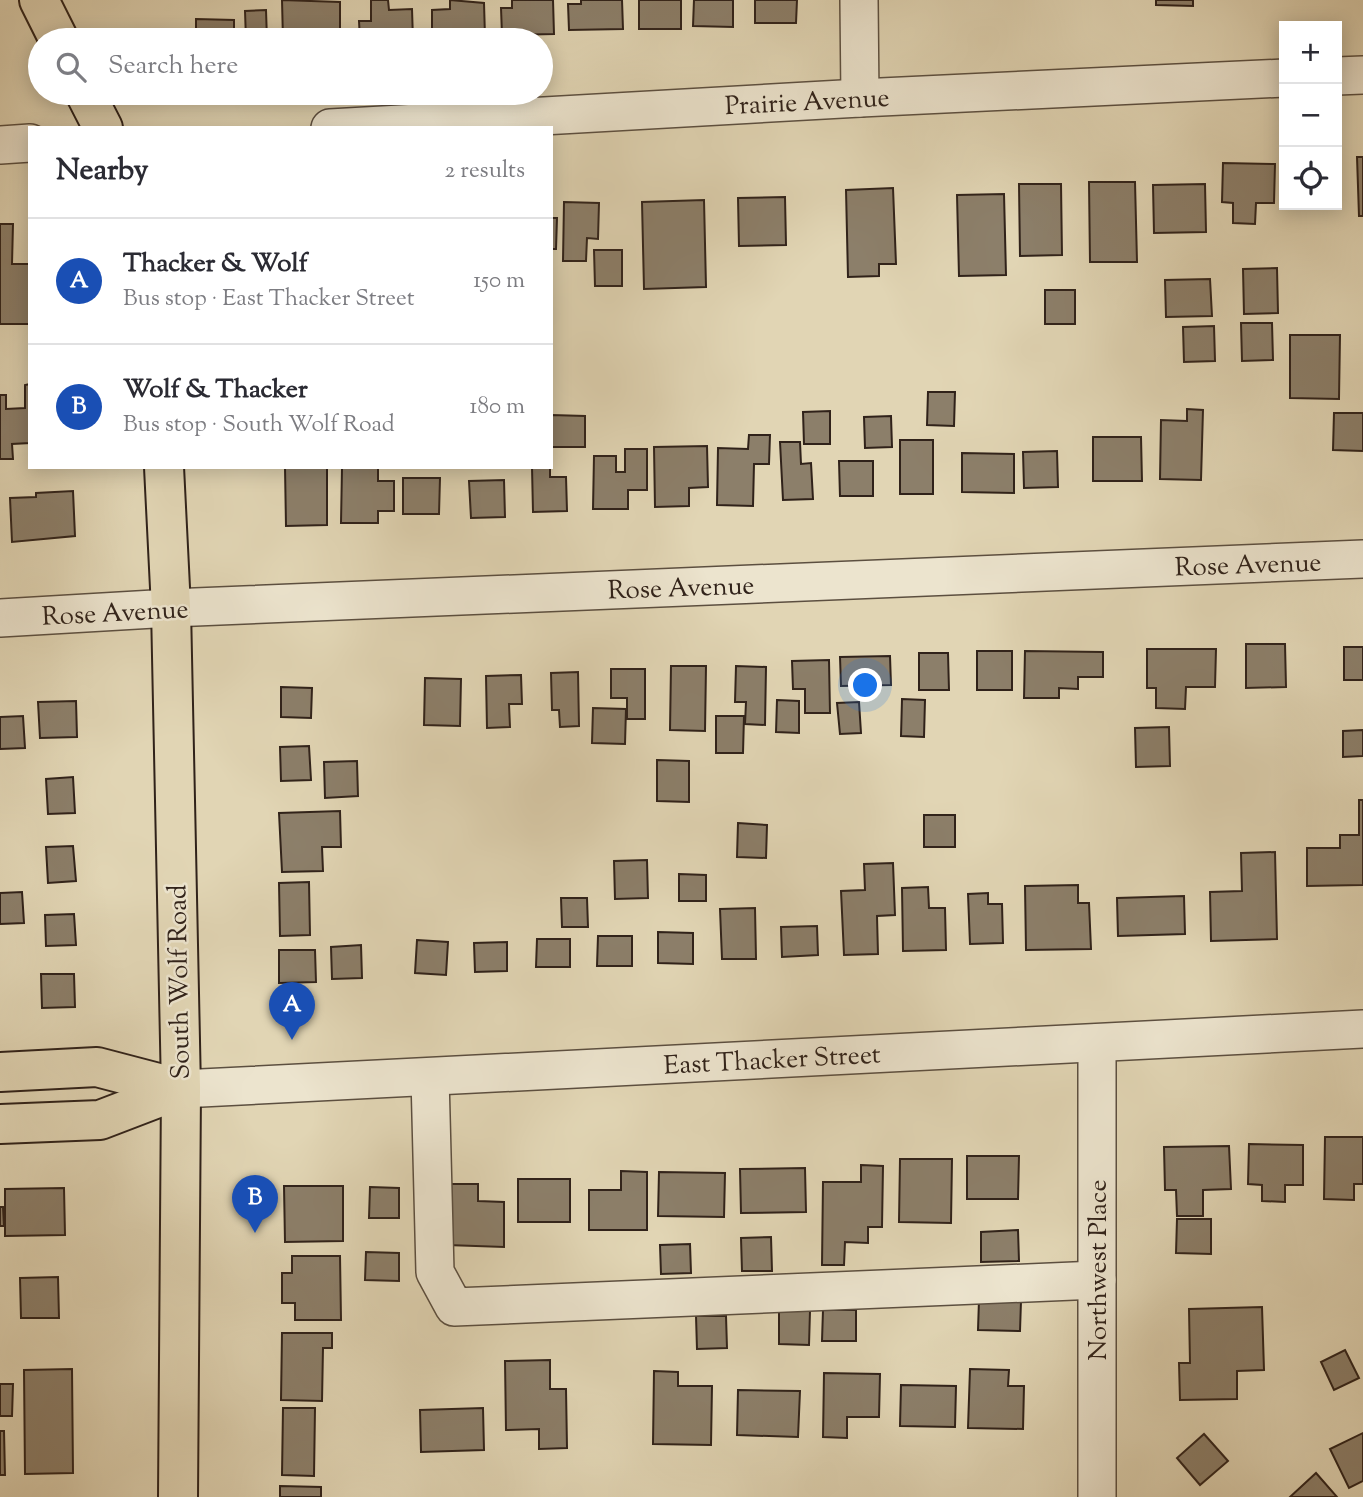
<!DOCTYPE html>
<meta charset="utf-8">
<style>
body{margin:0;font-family:"Sorts Mill Goudy",serif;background:#f2f2f3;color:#2b2b33}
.controls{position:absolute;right:21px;top:21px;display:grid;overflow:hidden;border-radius:0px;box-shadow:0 4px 18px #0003}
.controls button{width:63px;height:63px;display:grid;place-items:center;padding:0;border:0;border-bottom:2px solid #e1e1e2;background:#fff;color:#2b2b33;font:35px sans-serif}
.you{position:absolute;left:866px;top:686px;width:24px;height:24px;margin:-18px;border:5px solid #fff;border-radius:50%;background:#1a73e8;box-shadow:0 0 0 10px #1a73e833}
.badge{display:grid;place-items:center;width:46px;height:46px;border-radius:50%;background:#db2777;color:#fff;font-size:23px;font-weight:700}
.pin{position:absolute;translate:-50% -58px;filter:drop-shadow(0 2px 4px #0008)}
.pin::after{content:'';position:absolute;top:37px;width:24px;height:21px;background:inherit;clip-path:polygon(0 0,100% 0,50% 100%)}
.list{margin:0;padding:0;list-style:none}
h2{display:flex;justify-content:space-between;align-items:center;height:91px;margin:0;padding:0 28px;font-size:30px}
h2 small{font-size:23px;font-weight:400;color:#7c7c81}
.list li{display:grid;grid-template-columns:46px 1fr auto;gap:21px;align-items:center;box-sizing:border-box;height:126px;padding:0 28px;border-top:2px solid #e1e1e2}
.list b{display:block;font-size:26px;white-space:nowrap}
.list p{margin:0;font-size:23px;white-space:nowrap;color:#7c7c81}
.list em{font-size:23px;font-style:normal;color:#7c7c81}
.icon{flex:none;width:38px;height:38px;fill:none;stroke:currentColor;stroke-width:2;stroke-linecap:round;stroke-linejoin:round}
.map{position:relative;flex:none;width:1363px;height:1497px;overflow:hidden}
.search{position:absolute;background:#fff;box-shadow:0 4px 18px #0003;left:28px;top:28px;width:525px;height:77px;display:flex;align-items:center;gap:18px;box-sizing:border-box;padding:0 24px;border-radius:38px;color:#7c7c81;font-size:26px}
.panel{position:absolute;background:#fff;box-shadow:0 4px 18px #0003;left:28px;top:126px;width:525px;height:343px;border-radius:0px}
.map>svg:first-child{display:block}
</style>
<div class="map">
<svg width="1363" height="1497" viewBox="0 0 1363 1497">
<rect width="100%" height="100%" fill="#e1d5b4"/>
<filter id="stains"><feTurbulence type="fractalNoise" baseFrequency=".00286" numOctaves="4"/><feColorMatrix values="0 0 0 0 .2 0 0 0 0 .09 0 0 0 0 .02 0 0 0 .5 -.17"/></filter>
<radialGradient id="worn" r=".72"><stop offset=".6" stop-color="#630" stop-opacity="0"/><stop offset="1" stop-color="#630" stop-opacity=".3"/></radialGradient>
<g fill="#8c7f6a" stroke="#30221a" stroke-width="2">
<path d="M282,0L340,2V40H283Z"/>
<path d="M371,0H388L389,10L412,9L413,40H360L359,21H371Z"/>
<path d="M450,0L484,3L485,37L432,38V10L450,9Z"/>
<path d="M512,0H553L554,34L502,35L501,8H512Z"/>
<path d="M581,0H622L623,29L569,30L568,4H581Z"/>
<rect x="639" y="0" width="42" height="29"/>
<path d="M694,0H733V27L693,26Z"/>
<path d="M755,0H797L796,23H755Z"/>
<path d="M1156,0H1193V6L1156,5Z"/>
<path d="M266,10L267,40H246L245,11Z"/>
<path d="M196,19L234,20V40H196Z"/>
<path d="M1357,157H1363V216H1359Z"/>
<path d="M1337,160H1338L1339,198H1337Z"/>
<path d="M1223,163L1275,164L1274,203H1256L1255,224L1233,223V203L1222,202Z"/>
<path d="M1089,182H1135L1137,262H1090Z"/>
<path d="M1019,184H1061L1062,255L1020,256Z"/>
<path d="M1205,184L1206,232L1154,233L1153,185Z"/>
<path d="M893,188L896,264H879V276L848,277L846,190Z"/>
<path d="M1004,194L1006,275L959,276L957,195Z"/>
<path d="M785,197L786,245L739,246L738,198Z"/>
<path d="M704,200L706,287L644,289L642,202Z"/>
<path d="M564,202L599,203L598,239L587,238L586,261H563Z"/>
<path d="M551,218H557L556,249H551Z"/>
<path d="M0,224H13L12,264H30V324H0Z"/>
<path d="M594,250H622V286H595Z"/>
<path d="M1277,268L1278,313L1244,314L1243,269Z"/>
<path d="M1210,279L1212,316L1166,317L1165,280Z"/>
<rect x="1045" y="290" width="30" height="34"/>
<path d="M1241,323H1272L1273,360L1242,361Z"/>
<path d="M1214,326L1215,361L1184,362L1183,327Z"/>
<path d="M1290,335H1340L1339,399L1290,398Z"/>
<path d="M30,384V443L12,444L13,459H0V395H6V409L25,408V385Z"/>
<path d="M928,392H955L954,426L927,425Z"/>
<path d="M1187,409L1203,410L1201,480L1160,479L1161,420L1187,421Z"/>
<path d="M830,411V444H804L803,412Z"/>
<path d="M1334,413H1363V451L1333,450Z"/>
<path d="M551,415L585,416V447H551Z"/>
<path d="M891,416L892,447L865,448L864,417Z"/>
<path d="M749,435H770L769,464H754L753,506L717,505L718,448L748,449Z"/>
<path d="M1093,437H1141L1142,481H1093Z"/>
<rect x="900" y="440" width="33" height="54"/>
<path d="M780,442H800L801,464L811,463L813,499L783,500Z"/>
<path d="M707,446L708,487L689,488V506L655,507L654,447Z"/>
<path d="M625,449H647V490H628V509H593L594,456H616V472H625Z"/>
<path d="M1057,451L1058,487L1024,488L1023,452Z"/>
<path d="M962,453L1014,454V493L962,492Z"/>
<path d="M839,461H873V496H840Z"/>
<path d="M285,467H327V525L286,526Z"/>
<path d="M532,467H550V477H566L567,511L533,512Z"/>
<path d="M342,468H378V481H394V511H378V523H341Z"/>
<path d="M403,478H440L439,514H403Z"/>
<path d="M504,480L505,517L471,518L469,481Z"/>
<path d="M73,491L75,536L12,542L10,498L36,497V493Z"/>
<path d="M1246,644H1285L1286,687L1246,688Z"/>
<rect x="1344" y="647" width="19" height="33"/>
<path d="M1147,649H1216L1215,687H1186L1185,709L1156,708V688H1147Z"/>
<rect x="977" y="651" width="35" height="39"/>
<path d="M1025,651L1103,652V677H1078V689L1059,688V698H1024Z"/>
<path d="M919,653H948L949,690H919Z"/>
<path d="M890,656L891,685L841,686L840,657Z"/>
<path d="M829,660L830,713H805V689H793L792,661Z"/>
<path d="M671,666H706L705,731L670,730Z"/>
<path d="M736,666L766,667L765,725L745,724L746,702H735Z"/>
<path d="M611,669H645V719H627V698H611Z"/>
<path d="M578,672L579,726L560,727L559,710H552L551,673Z"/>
<path d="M521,675L522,704H509L510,727L487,728L486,676Z"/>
<path d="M425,678L461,679L460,726L424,725Z"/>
<path d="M281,687L312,688L311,718L281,717Z"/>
<path d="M902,699L925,700L924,737L901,736Z"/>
<path d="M777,700L799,701V733L776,732Z"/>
<path d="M76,701L77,737L40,738L38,702Z"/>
<path d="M859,702L861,733L840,734L837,703Z"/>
<path d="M593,708L626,709L625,744L592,743Z"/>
<path d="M23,716L25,748L0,749V717Z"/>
<path d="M716,716H744L743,753H716Z"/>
<path d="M1169,727L1170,766L1136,767L1135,728Z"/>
<path d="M1363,730V756L1343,757V731Z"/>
<path d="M309,746L311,780L281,781L280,747Z"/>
<path d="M657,760L689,761V802L657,801Z"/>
<path d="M357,761L358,796L325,798L324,762Z"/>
<path d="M73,777L75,813L48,814L46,779Z"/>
<path d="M1359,800H1363V885L1307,886V848H1340V835H1359Z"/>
<path d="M340,811L341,847H322L323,871L282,872L279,813Z"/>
<rect x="924" y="815" width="31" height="32"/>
<path d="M738,823L767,825L766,858L737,857Z"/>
<path d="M73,846L76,881L48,883L46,847Z"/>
<path d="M1275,852L1277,939L1211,941L1210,892L1242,891L1241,853Z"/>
<path d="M647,860L648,898L615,899L614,861Z"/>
<path d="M893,863L895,915L877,916L878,954L844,955L841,891L865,890L864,864Z"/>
<path d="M679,874L706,875V901H679Z"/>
<path d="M309,882L310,935L280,936L279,883Z"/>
<path d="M1078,885V903H1089L1091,949L1026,950L1025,886Z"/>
<path d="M928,887L929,908H945L946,950L903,951L902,888Z"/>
<path d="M22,892L24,923L0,924V893Z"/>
<path d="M988,893V904H1002L1003,943L970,944L968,894Z"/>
<path d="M1184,896L1185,934L1118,936L1117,898Z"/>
<path d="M561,898H587L588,927H562Z"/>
<path d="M755,908L756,959H722L720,909Z"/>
<path d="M74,914L76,945L46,946L45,915Z"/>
<path d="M817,926L818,955L782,957L781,927Z"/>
<path d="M658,932L693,933V964L658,963Z"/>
<path d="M598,936H632V966H597Z"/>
<path d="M537,939H570V967H536Z"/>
<path d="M417,940L448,942L446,975L415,973Z"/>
<path d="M507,942V971L475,972L474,943Z"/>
<path d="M361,945L362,978L332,979L331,947Z"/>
<path d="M279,950H315L316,982L279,983Z"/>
<path d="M41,974H74L75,1007L42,1008Z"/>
<path d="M1325,1137H1363V1184H1354V1200L1324,1199Z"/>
<path d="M1249,1144L1303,1145V1185H1285V1202L1262,1201V1185L1248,1184Z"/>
<path d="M1229,1146L1231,1189L1203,1190V1216H1177L1176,1190H1165L1164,1147Z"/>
<path d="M967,1156H1019L1018,1199H967Z"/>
<path d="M900,1159H952L951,1223L899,1222Z"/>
<path d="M861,1165L883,1166L882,1227H868V1243L845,1242L844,1265H822L823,1182H861Z"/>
<path d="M805,1168L806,1212L741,1213L740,1169Z"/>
<path d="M621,1171L647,1172V1230H589V1190H621Z"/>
<path d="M659,1172L725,1173L724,1217L658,1216Z"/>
<rect x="518" y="1179" width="52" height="43"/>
<path d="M449,1184H478V1201L504,1202V1247L447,1245Z"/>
<path d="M284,1186H343V1241L285,1242Z"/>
<path d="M370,1187L399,1188V1218H369Z"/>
<path d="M64,1188L65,1235L5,1236V1189Z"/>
<path d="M0,1207H3L4,1226H0Z"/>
<path d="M1177,1219H1211V1254L1176,1253Z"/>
<path d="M1018,1230L1019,1261L981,1262V1232Z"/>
<path d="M771,1237L772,1271H742L741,1238Z"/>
<path d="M690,1244L691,1273L661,1274L660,1245Z"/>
<path d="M366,1252L399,1253V1281L365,1280Z"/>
<path d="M292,1256H340L341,1320H295V1303H282V1273H292Z"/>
<path d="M58,1277L59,1318H21L20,1278Z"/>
<path d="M979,1300L1021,1301L1020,1331L978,1330Z"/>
<path d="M1262,1307L1264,1370L1237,1371V1399L1180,1400L1179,1363H1190L1189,1309Z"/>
<path d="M779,1310L810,1311L809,1345L779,1344Z"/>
<path d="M823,1310H856V1341H822Z"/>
<path d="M696,1316H726L727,1348L697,1349Z"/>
<path d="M282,1333H332V1348H323L322,1401L281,1400Z"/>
<path d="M1345,1350L1359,1378L1334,1390L1321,1362Z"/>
<path d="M550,1360V1389H566L567,1448L539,1449V1429L506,1430L505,1361Z"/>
<path d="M72,1369L73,1473L25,1474L24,1370Z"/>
<path d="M970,1369L1009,1370L1008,1386H1024L1023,1429L968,1428Z"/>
<path d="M654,1371L678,1372V1386H712L711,1445L653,1444Z"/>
<path d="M824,1373L880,1374L879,1417H847V1438L823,1437Z"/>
<path d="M0,1384H13L12,1416H0Z"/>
<path d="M901,1385L956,1386L955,1427L900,1426Z"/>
<path d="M738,1390L800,1391L798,1437L737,1435Z"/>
<path d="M283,1408H315L314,1476L282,1475Z"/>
<path d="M483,1408L484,1450L421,1452L420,1410Z"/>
<path d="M0,1431H4L5,1475H0Z"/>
<path d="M1363,1433V1481L1349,1488L1330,1449Z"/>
<path d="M1204,1434L1228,1461L1200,1485L1177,1458Z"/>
<path d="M1316,1473L1337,1497H1290Z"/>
<path d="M280,1486L321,1487V1497H280Z"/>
</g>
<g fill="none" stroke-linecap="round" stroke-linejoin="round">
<defs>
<g id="minor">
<path d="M859,0L860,98"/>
<path d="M1337,76L1363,75"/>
<path d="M330,128L860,98L1284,78"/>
<path d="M0,145L30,143"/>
<path d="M0,618L171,608L1363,559"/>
<path d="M1097,1043V1497"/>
<path d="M430,1077L435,1272L454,1307L1097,1280"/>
<path d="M181,1089L1363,1029"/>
</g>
<g id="major">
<path d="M39,0L59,40"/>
<path d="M85,93L103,128"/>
<path d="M164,467L171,608L181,1089L178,1497"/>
<path d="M0,1072L97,1067L181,1089"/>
<path d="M0,1124L100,1120L181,1089"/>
</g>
</defs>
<use href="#minor" stroke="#5c4f40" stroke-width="40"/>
<use href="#major" stroke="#30221a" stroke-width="42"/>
<use href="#minor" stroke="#ece4ce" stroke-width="37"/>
<use href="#major" stroke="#e1d5b4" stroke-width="38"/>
</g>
<g text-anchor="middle" stroke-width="5" stroke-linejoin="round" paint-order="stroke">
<g font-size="26" fill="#30221a" stroke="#ece4ce">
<text transform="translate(807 101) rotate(-3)" y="9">Prairie Avenue</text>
<text transform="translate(1248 564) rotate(-2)" y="9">Rose Avenue</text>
<text transform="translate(681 587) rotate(-2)" y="9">Rose Avenue</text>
<text transform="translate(115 612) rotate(-3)" y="9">Rose Avenue</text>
<text transform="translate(178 982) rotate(-91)" y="9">South Wolf Road</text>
<text transform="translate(772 1059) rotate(-3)" y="9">East Thacker Street</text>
<text transform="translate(1097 1270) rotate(-90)" y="9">Northwest Place</text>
</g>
</g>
<rect width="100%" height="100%" filter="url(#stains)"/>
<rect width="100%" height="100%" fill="url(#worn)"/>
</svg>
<div class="controls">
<button>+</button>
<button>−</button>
<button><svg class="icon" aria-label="locate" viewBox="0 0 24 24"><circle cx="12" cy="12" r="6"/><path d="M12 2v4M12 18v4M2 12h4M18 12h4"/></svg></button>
</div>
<div class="you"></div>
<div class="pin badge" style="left:292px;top:1040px;background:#1a4fb4">A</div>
<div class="pin badge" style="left:255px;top:1233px;background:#1a4fb4">B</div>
<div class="search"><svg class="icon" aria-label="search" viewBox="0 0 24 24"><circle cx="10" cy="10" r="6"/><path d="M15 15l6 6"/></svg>Search here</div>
<section class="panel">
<h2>Nearby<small>2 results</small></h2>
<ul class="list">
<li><span class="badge" style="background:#1a4fb4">A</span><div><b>Thacker &amp; Wolf</b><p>Bus stop · East Thacker Street</p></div><em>150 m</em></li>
<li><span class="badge" style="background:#1a4fb4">B</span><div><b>Wolf &amp; Thacker</b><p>Bus stop · South Wolf Road</p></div><em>180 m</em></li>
</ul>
</section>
</div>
